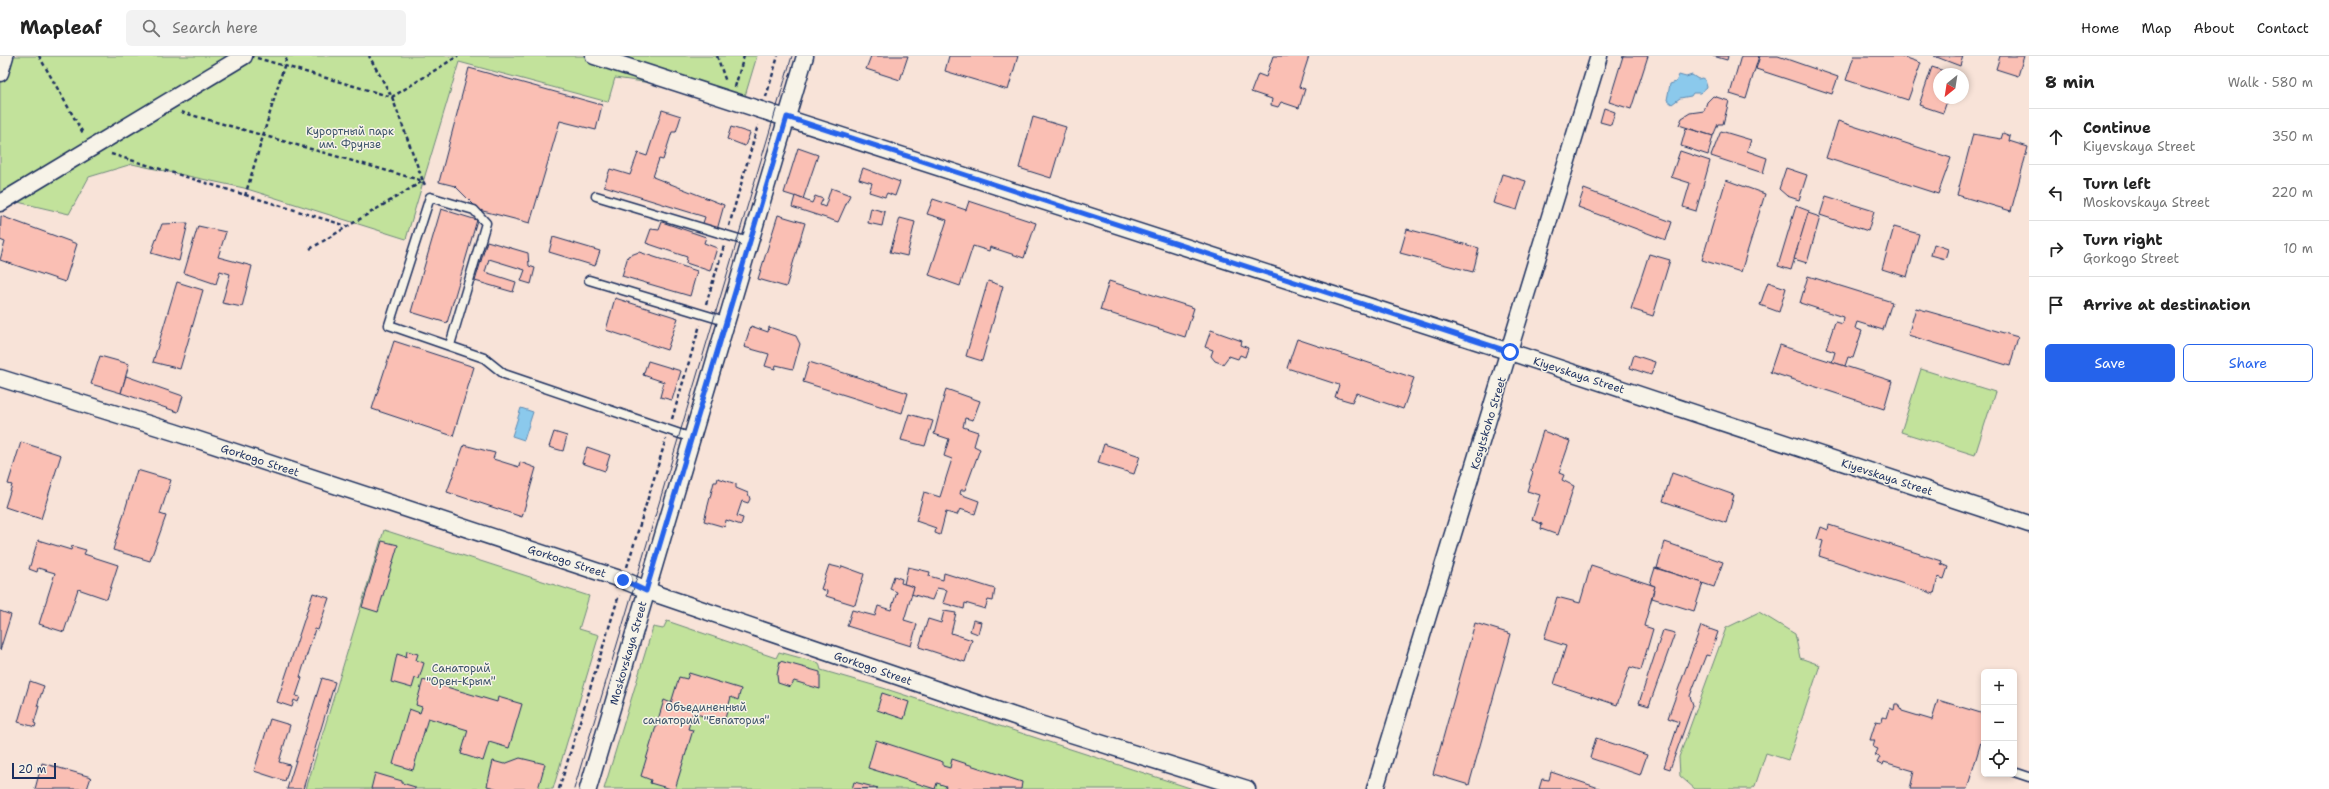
<!DOCTYPE html>
<meta charset="utf-8">
<style>
body{margin:0;font-family:"Shantell Sans",sans-serif;background:#f2f2f2;color:#222}
.controls{position:absolute;right:12px;bottom:12px;display:grid;overflow:hidden;border-radius:6px;box-shadow:0 2px 6px #0003}
.controls button{width:36px;height:36px;display:grid;place-items:center;padding:0;border:0;border-bottom:1px solid #e0e0e0;background:#fff;color:#222;font:20px sans-serif}
.compass{position:absolute;left:1933px;top:12px;width:36px;height:36px;border-radius:50%;background:#fff;box-shadow:0 2px 6px #0003;rotate:210deg}
.scale{position:absolute;left:12px;bottom:10px;width:44px;box-sizing:border-box;padding-left:4px;border:2px solid #1b2f5e;border-top:0;font-size:11px;line-height:14px;white-space:nowrap;color:#1b2f5e;-webkit-text-stroke:3px #f7f3e8;paint-order:stroke}
.stop{position:absolute;width:12px;height:12px;margin:-9px;border:3px solid #2563eb;border-radius:50%;background:#fff}
.stop.end{background:#2563eb;border-color:#fff;box-shadow:0 1px 4px #0008}
.list{margin:0;padding:0;list-style:none}
h2{display:flex;justify-content:space-between;align-items:center;height:52px;margin:0;padding:0 16px;font-size:17px}
h2 small{font-size:13px;font-weight:400;color:#767676}
.list li{display:grid;grid-template-columns:26px 1fr auto;gap:12px;align-items:center;box-sizing:border-box;height:56px;padding:0 16px;border-top:1px solid #e0e0e0}
.list b{display:block;font-size:15px;white-space:nowrap}
.list p{margin:0;font-size:13px;white-space:nowrap;color:#767676}
.list em{font-size:13px;font-style:normal;color:#767676}
.actions{display:flex;gap:8px;padding:12px 16px}
.actions a{flex:1;padding:9px 0;border:1px solid #2563eb;border-radius:6px;text-align:center;font-size:14px;color:#2563eb}
.actions .main{background:#2563eb;color:#fff}
.icon{flex:none;width:22px;height:22px;fill:none;stroke:currentColor;stroke-width:2;stroke-linecap:round;stroke-linejoin:round}
.map{position:relative;flex:none;width:2029px;height:733px;overflow:hidden}
header{display:flex;align-items:center;gap:24px;box-sizing:border-box;height:56px;padding:0 20px;background:#fff;border-bottom:1px solid #e0e0e0}
header strong{font-size:19px}
nav{display:flex;gap:22px;margin-inline-start:auto;font-size:14px}
.search{width:280px;height:36px;background:#f2f2f2;display:flex;align-items:center;gap:10px;box-sizing:border-box;padding:0 14px;border-radius:6px;color:#767676;font-size:15px}
main{display:flex}
aside{flex:1;background:#fff}
.map>svg:first-child{display:block}
</style>
<header>
<strong>Mapleaf</strong>
<div class="search"><svg class="icon" aria-label="search" viewBox="0 0 24 24"><circle cx="10" cy="10" r="6"/><path d="M15 15l6 6"/></svg>Search here</div>
<nav><a>Home</a><a>Map</a><a>About</a><a>Contact</a></nav>
</header>
<main>
<div class="map">
<svg width="2029" height="733" viewBox="0 0 2029 733">
<rect width="100%" height="100%" fill="#f8e3d8"/>
<filter id="ink" filterUnits="userSpaceOnUse"><feTurbulence type="fractalNoise" baseFrequency=".025" numOctaves="2"/><feDisplacementMap in="SourceGraphic" scale="8" xChannelSelector="R" yChannelSelector="G"/><feConvolveMatrix kernelMatrix="1 2 1 2 8 2 1 2 1" color-interpolation-filters="sRGB"/></filter>
<g filter="url(#ink)">
<g fill="#c2e29b" stroke="#6e887c">
<path d="M0,0H757L745,40L615,22L608,46L459,6L406,183L244,132L132,108L89,121L69,158L9,144L0,149Z"/>
<path d="M1921,313L1995,336L1975,399L1901,376Z"/>
<path d="M384,474L589,540L579,573L599,579L553,733H306Z"/>
<path d="M1759,556L1795,578L1800,602L1820,609L1788,704L1766,697L1755,730L1751,733H1695L1680,720L1679,701L1726,572Z"/>
<path d="M667,565L776,602L779,596L819,607L821,614L883,632L1193,733H604L653,571L663,573Z"/>
</g>
<g fill="#8bc9ec" stroke="#5e8bb3">
<path d="M1679,19L1686,21L1692,19L1698,23L1702,22L1705,24L1707,31L1700,37H1693L1691,40L1680,42L1672,48L1667,44L1670,28L1676,26Z"/>
<path d="M521,352L533,356L524,384L512,380Z"/>
</g>
<g fill="#fabfb4" stroke="#1b2f5e">
<path d="M871,0H908L900,24L866,13Z"/>
<path d="M949,0H1018L1008,34L945,15Z"/>
<path d="M1273,0H1309L1299,31L1305,33L1299,52L1281,46L1278,51L1271,49L1272,43L1251,36L1258,18L1266,21Z"/>
<path d="M1623,0H1648L1631,53L1609,46Z"/>
<path d="M1713,0H1728L1727,4Z"/>
<path d="M1741,0H1759L1746,43L1730,38Z"/>
<path d="M1760,0H1778L1838,21L1832,38L1756,13Z"/>
<path d="M1854,0H1901L1921,7L1908,44L1846,24Z"/>
<path d="M1934,0H1963L1960,10Z"/>
<path d="M2000,0H2024L2018,20L1996,13Z"/>
<path d="M1932,11L1953,18H1939V42H1948L1943,57L1919,49Z"/>
<path d="M469,12L602,49L596,74L560,65L530,167L479,154L455,130L439,126Z"/>
<path d="M1713,40L1729,45L1723,68H1718L1713,80L1679,69L1682,62L1690,57L1704,55L1707,46Z"/>
<path d="M1604,52L1615,56L1611,69L1600,66Z"/>
<path d="M662,54L681,60L676,76H672L663,104L659,103L653,121L724,149L717,174L702,170L705,161L604,130L610,113L630,119L638,97L647,100Z"/>
<path d="M1033,61L1066,71L1051,122L1019,112Z"/>
<path d="M1838,65L1951,102L1938,138L1826,102Z"/>
<path d="M731,71L750,77L745,90L727,83Z"/>
<path d="M1686,72L1713,80L1708,99L1681,90Z"/>
<path d="M1721,75L1751,84L1747,95L1767,102L1763,117L1711,100Z"/>
<path d="M2003,77L2010,80L2009,85L2028,91L2011,155L1957,139L1973,78L2001,83Z"/>
<path d="M798,92L818,99L803,143L784,137Z"/>
<path d="M1680,95L1710,105L1696,155L1683,151L1690,127L1671,121Z"/>
<path d="M863,112L900,126L895,140L887,137L885,141L869,136L872,127L859,123Z"/>
<path d="M1786,112L1807,119L1799,144L1787,140L1779,133Z"/>
<path d="M1502,118L1526,125L1517,154L1493,147Z"/>
<path d="M1726,124L1765,138L1741,216L1702,204Z"/>
<path d="M831,132L850,139L838,166L792,151L795,140L812,147L815,140L823,143L820,149L825,151Z"/>
<path d="M1584,133L1672,166L1666,184L1578,151Z"/>
<path d="M1826,140L1874,155L1868,175L1820,159Z"/>
<path d="M933,143L966,154L969,145L1036,167L1024,202L990,191L989,195L973,190L960,230L929,219L947,164L927,158Z"/>
<path d="M1796,150L1809,155L1791,214L1778,210Z"/>
<path d="M871,152L885,156L882,170L868,167Z"/>
<path d="M441,153L477,164L447,267L411,256Z"/>
<path d="M1808,157L1820,161L1807,207L1794,203Z"/>
<path d="M778,159L805,167L786,231L758,223Z"/>
<path d="M1,160L77,188L65,226L0,204L5,186L0,184Z"/>
<path d="M900,162L915,166L907,200L890,196Z"/>
<path d="M662,166L706,181L704,187L717,192L710,215L686,207L687,201L646,187L651,173L659,174Z"/>
<path d="M188,167L179,205L151,197L162,168Z"/>
<path d="M198,170L226,176L218,201L252,210L242,251L222,247L230,218L220,215L216,228L184,217Z"/>
<path d="M1894,171L1919,178L1907,221L1882,213Z"/>
<path d="M1407,173L1479,192L1473,216L1400,197Z"/>
<path d="M553,181L600,195L595,210L549,196Z"/>
<path d="M487,185L528,197L529,210L535,212L531,228L521,225L525,214L489,203L485,216L516,226L513,236L475,225Z"/>
<path d="M1934,188L1948,193L1945,203L1931,199Z"/>
<path d="M639,196L697,215L690,240L622,220L628,200Z"/>
<path d="M1649,198L1670,204L1653,260L1631,253Z"/>
<path d="M1808,220L1892,246L1883,274L1857,266L1855,272L1862,275L1853,302L1848,301L1845,310L1832,306L1835,296L1826,293L1835,266L1842,268L1843,261L1800,247Z"/>
<path d="M988,225L1003,230L982,305L966,300Z"/>
<path d="M1109,225L1194,252L1185,281L1100,254Z"/>
<path d="M177,226L203,234L180,313L153,306Z"/>
<path d="M1768,226L1786,232L1779,256L1760,249Z"/>
<path d="M615,242L678,262L667,294L606,274Z"/>
<path d="M1916,252L2018,281L2010,310L1908,279Z"/>
<path d="M751,270L768,276L769,271L796,280L800,288L793,313L776,309L775,313L765,310L769,298L744,291Z"/>
<path d="M1211,274L1242,285L1241,289L1248,292L1245,301L1240,299L1238,303L1229,300L1223,308L1215,305L1211,300L1213,294L1205,291Z"/>
<path d="M1297,283L1414,322L1403,353L1356,337L1352,346L1335,341L1339,329L1287,312Z"/>
<path d="M394,285L474,311L453,380L372,353Z"/>
<path d="M1779,289L1892,325L1884,353L1770,316Z"/>
<path d="M1634,299L1655,306L1651,319L1630,312Z"/>
<path d="M100,300L129,308L121,337L91,328Z"/>
<path d="M648,305L681,315L672,344L660,341L664,326L643,319Z"/>
<path d="M809,306L908,337L902,357L803,326Z"/>
<path d="M126,320L183,340L178,356L121,337Z"/>
<path d="M946,333L980,345L973,364L965,362L963,371L978,376L974,390L980,393L965,434H961L960,438L979,445L975,458L960,453L957,459L946,456L940,479L935,477L936,472L916,465L924,436L940,441L952,403L944,400L949,383L934,378Z"/>
<path d="M909,358L933,365L925,390L901,384Z"/>
<path d="M1543,375L1570,385L1559,417L1564,419L1562,424L1574,430L1558,479L1541,473L1542,468L1532,464L1540,439L1527,435L1533,416L1531,414Z"/>
<path d="M554,376L567,380L563,395L549,391Z"/>
<path d="M21,386L61,399L41,463L5,451L12,429L8,428Z"/>
<path d="M1104,388L1140,400L1134,418L1098,407Z"/>
<path d="M464,389L495,397L493,403L519,411L520,406L536,412L522,461L447,436Z"/>
<path d="M587,391L610,399L605,415L582,407Z"/>
<path d="M137,414L171,424L160,458L166,460L150,505L113,494Z"/>
<path d="M1672,417L1734,439L1726,467L1663,445Z"/>
<path d="M718,422L736,428V432L748,437L750,443L748,447L742,445L737,460L743,462L741,469L726,464L725,471L704,465L714,426H717Z"/>
<path d="M1829,469L1942,505L1941,508L1948,511L1944,523L1938,521L1934,538L1819,500L1823,485L1817,483L1821,471L1828,474Z"/>
<path d="M38,484L71,494L72,490L86,494L84,498L118,509L107,543L78,533L64,576L39,568L55,517L38,512L37,516L29,513Z"/>
<path d="M382,485L398,489L378,556L362,551Z"/>
<path d="M1665,486L1723,506L1714,531L1657,512Z"/>
<path d="M829,509L841,512L842,510L864,518L855,549L826,540L827,535L821,533Z"/>
<path d="M1591,509L1655,530L1644,570L1653,573L1641,614L1630,611L1617,649L1554,628L1566,590L1544,583L1557,541L1580,547Z"/>
<path d="M908,511L930,516L929,520L943,524L944,517L995,533L993,545L988,544L985,553L965,547L964,553L943,547L947,534L937,532L932,544L911,538L914,531L904,528Z"/>
<path d="M1655,512L1703,527L1694,555L1652,542L1655,530L1650,528Z"/>
<path d="M894,520L902,523L901,527L914,531L904,564L917,568L911,590L847,570L852,554L875,560L878,550L891,554L897,536L890,533Z"/>
<path d="M313,537L329,542L318,574L315,573L300,621L302,622L296,640L300,641L298,646L294,644L292,651L277,646Z"/>
<path d="M0,555L11,559L0,594Z"/>
<path d="M944,555L956,557L951,577L972,584L965,606L919,591L928,563L941,567Z"/>
<path d="M973,564L981,566L978,578L970,575Z"/>
<path d="M1475,567L1511,578L1469,729L1433,718Z"/>
<path d="M1701,570L1718,576L1710,600L1706,599L1690,640L1693,649L1670,713L1664,711L1679,666L1668,662Z"/>
<path d="M1663,574L1675,577L1649,650L1639,647Z"/>
<path d="M407,595L418,598L416,604L424,607L419,623L415,622L412,632L391,626L397,598L406,601Z"/>
<path d="M780,605L820,616V633L794,625L790,631L778,627L777,619Z"/>
<path d="M689,617L741,633L738,644L731,641L724,666L693,657L688,673L693,674L675,733H671L650,727L651,724L641,720L664,644L671,647L679,621L687,623Z"/>
<path d="M322,622L335,626L303,733H287Z"/>
<path d="M423,624L497,646L498,641L522,648L509,692L489,686L483,705L461,698L468,674L428,662L413,714L393,708L409,653L420,657L422,651L416,649Z"/>
<path d="M30,625L44,630L37,650H39L34,667L36,668L35,671L18,666Z"/>
<path d="M882,637L909,646L904,663L877,654Z"/>
<path d="M1938,644L1984,658V676L1967,733H1910L1914,715L1884,706L1883,709L1877,707L1880,701L1875,699L1878,693L1873,691L1875,684H1870L1876,665L1881,666L1882,661L1887,662L1890,652L1894,654L1895,648H1899L1902,655L1932,664Z"/>
<path d="M270,663L290,669L279,706L290,709L285,725L254,715Z"/>
<path d="M1596,682L1647,699L1640,719L1590,702Z"/>
<path d="M876,684L943,706V710L950,712L952,703L1022,726L1021,733H949L945,732L946,730L937,727L935,733L868,712Z"/>
<path d="M520,702L545,708L538,733H499L487,730L493,705L504,708Z"/>
<path d="M42,707L91,721L87,733H35Z"/>
<path d="M1551,716L1602,733H1539L1542,723L1549,724Z"/>
<path d="M375,717L402,725V727L415,731V733H371Z"/>
<path d="M854,726L878,732L852,733Z"/>
</g>
<g fill="none" stroke-linecap="round" stroke-linejoin="round">
<defs>
<g id="lane">
<path d="M596,140L749,186"/>
<path d="M589,224L725,265"/>
<path d="M450,289L486,167L474,154L430,141L389,269L484,302L504,318L692,382"/>
<path d="M2014,716L2029,721"/>
</g>
<g id="street">
<path d="M594,0L1510,296L2029,468"/>
<path d="M0,17L5,0"/>
<path d="M0,147L244,0"/>
<path d="M0,322L174,376L623,524L659,539L1020,662L1247,733"/>
<path d="M588,733L805,0"/>
<path d="M1375,733L1599,0"/>
</g>
</defs>
<use href="#lane" stroke="#1b2f5e" stroke-width="11"/>
<use href="#street" stroke="#1b2f5e" stroke-width="19"/>
<g stroke="#1b2f5e" stroke-width="2.5" stroke-dasharray="4 3" stroke-linecap="butt">
<path d="M39,0L84,79"/>
<path d="M717,0L726,26"/>
<path d="M257,2L392,41L458,0"/>
<path d="M735,31L744,0"/>
<path d="M766,41L778,0"/>
<path d="M181,56L423,125L426,131"/>
<path d="M111,98L347,170"/>
<path d="M245,140L287,0"/>
<path d="M729,170L758,69"/>
<path d="M310,193L423,125L392,41L369,0"/>
<path d="M706,248L724,190"/>
<path d="M672,363L700,269"/>
<path d="M627,511L666,383"/>
<path d="M559,733L619,539"/>
</g>
<use href="#lane" stroke="#f7f3e8" stroke-width="8"/>
<use href="#street" stroke="#f7f3e8" stroke-width="16"/>
<path stroke="#1b2f5e" stroke-width="1" d="M574,733L792,0"/>
</g>
</g>
<g fill="none" stroke-linecap="round" stroke-linejoin="round" filter="url(#ink)">
<path stroke="#2563eb" stroke-width="5" d="M623,524L646,535L787,61L1510,296"/>
</g>
<g text-anchor="middle" stroke-width="3" stroke-linejoin="round" paint-order="stroke">
<g font-size="11" fill="#3c536a" stroke="#f7f3e8">
<text x="350" y="79">Курортный парк<tspan x="350" dy="13">им. Фрунзе</tspan></text>
<text x="461" y="616">Санаторий<tspan x="461" dy="13">"Орен-Крым"</tspan></text>
<text x="706" y="655">Объединенный<tspan x="706" dy="13">санаторий "Евпатория"</tspan></text>
</g>
<g font-size="11" fill="#1b2f5e" stroke="#f7f3e8">
<text transform="translate(1579 319) rotate(18)" y="4">Kiyevskaya Street</text>
<text transform="translate(1488 367) rotate(-73)" y="4">Kosytskoho Street</text>
<text transform="translate(260 404) rotate(18)" y="4">Gorkogo Street</text>
<text transform="translate(1887 421) rotate(18)" y="4">Kiyevskaya Street</text>
<text transform="translate(567 505) rotate(18)" y="4">Gorkogo Street</text>
<text transform="translate(628 597) rotate(-74)" y="4">Moskovskaya Street</text>
<text transform="translate(873 612) rotate(19)" y="4">Gorkogo Street</text>
</g>
</g>
</svg>
<div class="controls">
<button>+</button>
<button>−</button>
<button><svg class="icon" aria-label="locate" viewBox="0 0 24 24"><circle cx="12" cy="12" r="6"/><path d="M12 2v4M12 18v4M2 12h4M18 12h4"/></svg></button>
</div>
<svg class="compass" viewBox="-18 -18 36 36"><path d="M0-13l5 13h-10z" fill="#e53935"/><path d="M0 13l5-13h-10z" fill="#767676"/></svg>
<div class="scale">20 m</div>
<div class="stop" style="left:1510px;top:296px"></div>
<div class="stop end" style="left:623px;top:524px"></div>
</div>
<aside>
<h2>8 min<small>Walk · 580 m</small></h2>
<ul class="list">
<li><svg class="icon" aria-label="ahead" viewBox="0 0 24 24"><path d="M12 20V5M6 11l6-6 6 6"/></svg><div><b>Continue</b><p>Kiyevskaya Street</p></div><em>350 m</em></li>
<li><svg class="icon" aria-label="left" viewBox="0 0 24 24"><path d="M17 20v-9H6M10 6l-5 5 5 5"/></svg><div><b>Turn left</b><p>Moskovskaya Street</p></div><em>220 m</em></li>
<li><svg class="icon" aria-label="right" viewBox="0 0 24 24"><path d="M7 20v-9h11M14 6l5 5-5 5"/></svg><div><b>Turn right</b><p>Gorkogo Street</p></div><em>10 m</em></li>
<li><svg class="icon" aria-label="arrive" viewBox="0 0 24 24"><path d="M6 21V4h12l-3 4 3 4H6"/></svg><div><b>Arrive at destination</b></div></li>
</ul>
<div class="actions"><a class="main">Save</a><a>Share</a></div>
</aside>
</main>
